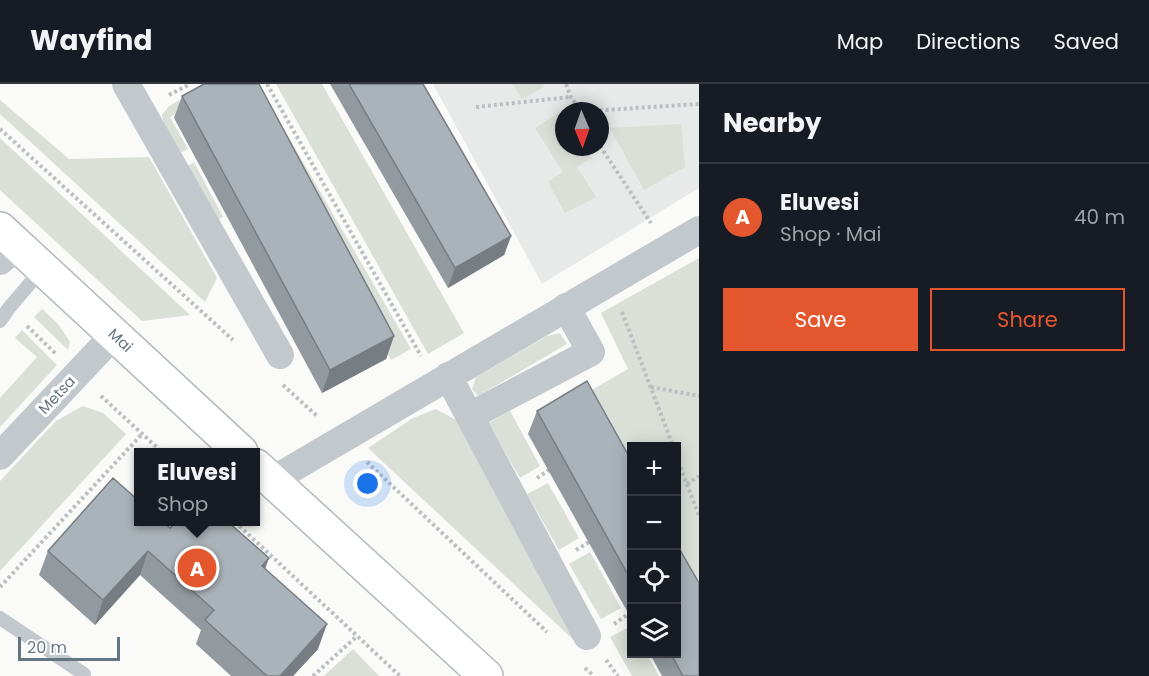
<!DOCTYPE html>
<meta charset="utf-8">
<style>
body{margin:0;font-family:Poppins,sans-serif;background:#242831;color:#f1f3f6}
.controls{position:absolute;right:18px;bottom:18px;display:grid;overflow:hidden;border-radius:0px;box-shadow:0 3px 15px #0003}
.controls button{width:54px;height:54px;display:grid;place-items:center;padding:0;border:0;border-bottom:2px solid #363941;background:#171b24;color:#f1f3f6;font:30px sans-serif}
.compass{position:absolute;left:555px;top:18px;width:54px;height:54px;border-radius:50%;background:#171b24;box-shadow:0 3px 15px #0003;rotate:178deg}
.scale{position:absolute;left:18px;bottom:15px;width:102px;box-sizing:border-box;padding-left:6px;border:3px solid #657683;border-top:0;font-size:16px;line-height:21px;white-space:nowrap;color:#657683;-webkit-text-stroke:4px #fff;paint-order:stroke}
.you{position:absolute;left:368px;top:400px;width:21px;height:21px;margin:-15px;border:4px solid #fff;border-radius:50%;background:#1a73e8;box-shadow:0 0 0 9px #1a73e833}
.badge{display:grid;place-items:center;width:39px;height:39px;border-radius:50%;background:#e4572e;color:#fff;font-size:20px;font-weight:700}
.pin{position:absolute;translate:-50% -50%;border:3px solid #fff;box-shadow:0 2px 6px #0006}
.popup{position:absolute;left:134px;top:364px;width:126px;height:78px;box-sizing:border-box;display:grid;place-content:center;border-radius:0px;background:#171b24;filter:drop-shadow(0 2px 4px #0005);font-size:20px;white-space:nowrap;color:#9ea1a6}
.popup b{font-size:22px;color:#f1f3f6}
.popup::after{content:'';position:absolute;left:50%;top:100%;margin-left:-12px;border:12px solid transparent;border-top-color:#171b24}
.list{margin:0;padding:0;list-style:none}
h2{display:flex;justify-content:space-between;align-items:center;height:78px;margin:0;padding:0 24px;font-size:26px}
h2 small{font-size:20px;font-weight:400;color:#9ea1a6}
.list li{display:grid;grid-template-columns:39px 1fr auto;gap:18px;align-items:center;box-sizing:border-box;height:108px;padding:0 24px;border-top:2px solid #363941}
.list b{display:block;font-size:22px;white-space:nowrap}
.list p{margin:0;font-size:20px;white-space:nowrap;color:#9ea1a6}
.list em{font-size:20px;font-style:normal;color:#9ea1a6}
.actions{display:flex;gap:12px;padding:18px 24px}
.actions a{flex:1;padding:14px 0;border:2px solid #e4572e;border-radius:0px;text-align:center;font-size:21px;color:#e4572e}
.actions .main{background:#e4572e;color:#fff}
.icon{flex:none;width:33px;height:33px;fill:none;stroke:currentColor;stroke-width:2;stroke-linecap:round;stroke-linejoin:round}
.map{position:relative;flex:none;width:699px;height:592px;overflow:hidden}
header{display:flex;align-items:center;gap:36px;box-sizing:border-box;height:84px;padding:0 30px;background:#171b24;border-bottom:2px solid #363941}
header strong{font-size:28px}
nav{display:flex;gap:33px;margin-inline-start:auto;font-size:21px}
main{display:flex}
aside{flex:1;background:#171b24}
.map>svg:first-child{display:block}
</style>
<header>
<strong>Wayfind</strong>
<nav><a>Map</a><a>Directions</a><a>Saved</a></nav>
</header>
<main>
<div class="map">
<svg width="699" height="592" viewBox="0 0 699 592">
<rect width="100%" height="100%" fill="#fafaf8"/>
<path fill="#e8e9e9" fill-rule="evenodd" d="M433,0H699V104L542,200ZM564,27H600V63H564Z"/>
<g fill="#dadfd7">
<path d="M208,0H230L170,33L188,65L180,69L164,40L162,31L169,22Z"/>
<path d="M240,0H258L411,265L391,276Z"/>
<path d="M276,0H322L464,249L428,270Z"/>
<path d="M513,0H543L544,3L522,15Z"/>
<path d="M0,16L69,75L149,73L217,194L205,218L0,30Z"/>
<path d="M560,28L564,35V63H584L592,74L577,83L596,113L565,129L548,98L563,88L535,44Z"/>
<path d="M681,40L685,83L644,106L610,44Z"/>
<path d="M0,54L190,231L142,237L0,106Z"/>
<path d="M194,78L223,133L215,137L186,83Z"/>
<path d="M699,174V514L677,471L676,362H632L631,385L590,307L628,285L601,229Z"/>
<path d="M42,225L59,241L70,258L68,266L34,233Z"/>
<path d="M22,246L57,281L0,343V314L37,273L15,254Z"/>
<path d="M560,249L567,260L478,312L472,305L476,293L547,252Z"/>
<path d="M83,322L103,329L126,350L0,487V397L56,337Z"/>
<path d="M436,325L458,337L580,562L368,364L413,334Z"/>
<path d="M510,327L540,382L520,394L488,339Z"/>
<path d="M548,399L579,454L559,466L527,410Z"/>
<path d="M590,468L621,524L601,535L569,480Z"/>
<path d="M631,542L632,570H647L659,592H632L610,553Z"/>
<path d="M353,565L379,592H324Z"/>
</g>
<g fill="none" stroke-linecap="round" stroke-linejoin="round">
<defs>
<g id="secondary">
<path id="s1" d="M0,145L241,368"/>
<path d="M256,382L486,592"/>
</g>
</defs>
<use href="#secondary" stroke="#b3babf" stroke-width="36"/>
<g stroke="#bbbfc2" stroke-width="4" stroke-dasharray="3 3" stroke-linecap="butt">
<path d="M267,0L421,272"/>
<path d="M566,0C572,17 572,19 589,27L699,20"/>
<path d="M169,11L190,0"/>
<path d="M476,23L570,13"/>
<path d="M0,45L233,256"/>
<path d="M600,62L651,139"/>
<path d="M622,228L673,362"/>
<path d="M27,242L56,270"/>
<path d="M283,301L317,332"/>
<path d="M651,303L699,312"/>
<path d="M101,312L162,368"/>
<path d="M676,372L699,432"/>
<path d="M367,378L547,548"/>
<path d="M537,394L549,386"/>
<path d="M687,400L699,392"/>
<path d="M235,438L400,592"/>
<path d="M576,466L589,458"/>
<path d="M0,503L142,350"/>
<path d="M614,540L628,530"/>
<path d="M606,576L618,592"/>
<path d="M585,584L594,592"/>
<path d="M313,592L357,552"/>
</g>
<g stroke="#c3c8cc" stroke-width="14">
<path d="M0,237L9,224L43,184"/>
<path d="M0,534L84,590"/>
</g>
<g stroke="#c3c8cc" stroke-width="28">
<path d="M126,0L280,271"/>
<path d="M0,177L18,162"/>
<path d="M448,292L587,552"/>
<path d="M470,332L591,268L566,223"/>
<path d="M0,372L115,250"/>
<path d="M271,397L699,146"/>
</g>
<use href="#secondary" stroke="#fff" stroke-width="33"/>
</g>
<g fill="#929a9f">
<path d="M330,0H423L511,152L504,171L448,204Z"/>
<path d="M182,12L394,252L386,275L322,309L174,34Z"/>
<path d="M537,327L632,378V536L528,350Z"/>
<path d="M170,444L265,485L318,565L293,592H231L196,560L201,546L140,491L95,541L39,491L48,467Z"/>
<path d="M650,570H676L699,592H662Z"/>
</g>
<g fill="#777d82">
<path d="M511,152L504,171L448,204L455,184Z"/>
<path d="M394,252L386,275L322,309L330,286Z"/>
<path d="M148,467L140,491L95,541L103,516Z"/>
<path d="M269,474L260,499L262,482Z"/>
<path d="M327,540L318,565L293,592H280Z"/>
</g>
<g fill="#aab3b9" stroke="#777d82" stroke-width="1.5">
<path d="M204,0H259L394,252L330,286L182,12Z"/>
<path d="M349,0H423L511,152L455,184Z"/>
<path d="M587,297L632,378V498L537,327Z"/>
<path d="M113,394L138,416V438H163L170,444L176,438H228L269,474L262,482L327,540L280,592H267L205,536L214,526L148,467L103,516L48,467Z"/>
<path d="M676,459L699,499V592H683L671,570H676Z"/>
</g>
<g text-anchor="middle" stroke-width="6" stroke-linejoin="round" paint-order="stroke">
<g font-size="15" fill="#657683" stroke="#fff">
<text dy="5" stroke="none"><textPath href="#s1" startOffset="164">Mai</textPath></text>
<text transform="translate(57 311) rotate(-47)" y="5">Metsa</text>
</g>
</g>
</svg>
<div class="controls">
<button>+</button>
<button>−</button>
<button><svg class="icon" aria-label="locate" viewBox="0 0 24 24"><circle cx="12" cy="12" r="6"/><path d="M12 2v4M12 18v4M2 12h4M18 12h4"/></svg></button>
<button><svg class="icon" aria-label="layers" viewBox="0 0 24 24"><path d="M12 4l9 5-9 5-9-5zM3 14l9 5 9-5"/></svg></button>
</div>
<svg class="compass" viewBox="-18 -18 36 36"><path d="M0-13l5 13h-10z" fill="#e53935"/><path d="M0 13l5-13h-10z" fill="#9ea1a6"/></svg>
<div class="scale">20 m</div>
<div class="you"></div>
<div class="pin badge" style="left:197px;top:484px">A</div>
<div class="popup"><b>Eluvesi</b>Shop</div>
</div>
<aside>
<h2>Nearby<small></small></h2>
<ul class="list">
<li><span class="badge">A</span><div><b>Eluvesi</b><p>Shop · Mai</p></div><em>40 m</em></li>
</ul>
<div class="actions"><a class="main">Save</a><a>Share</a></div>
</aside>
</main>
